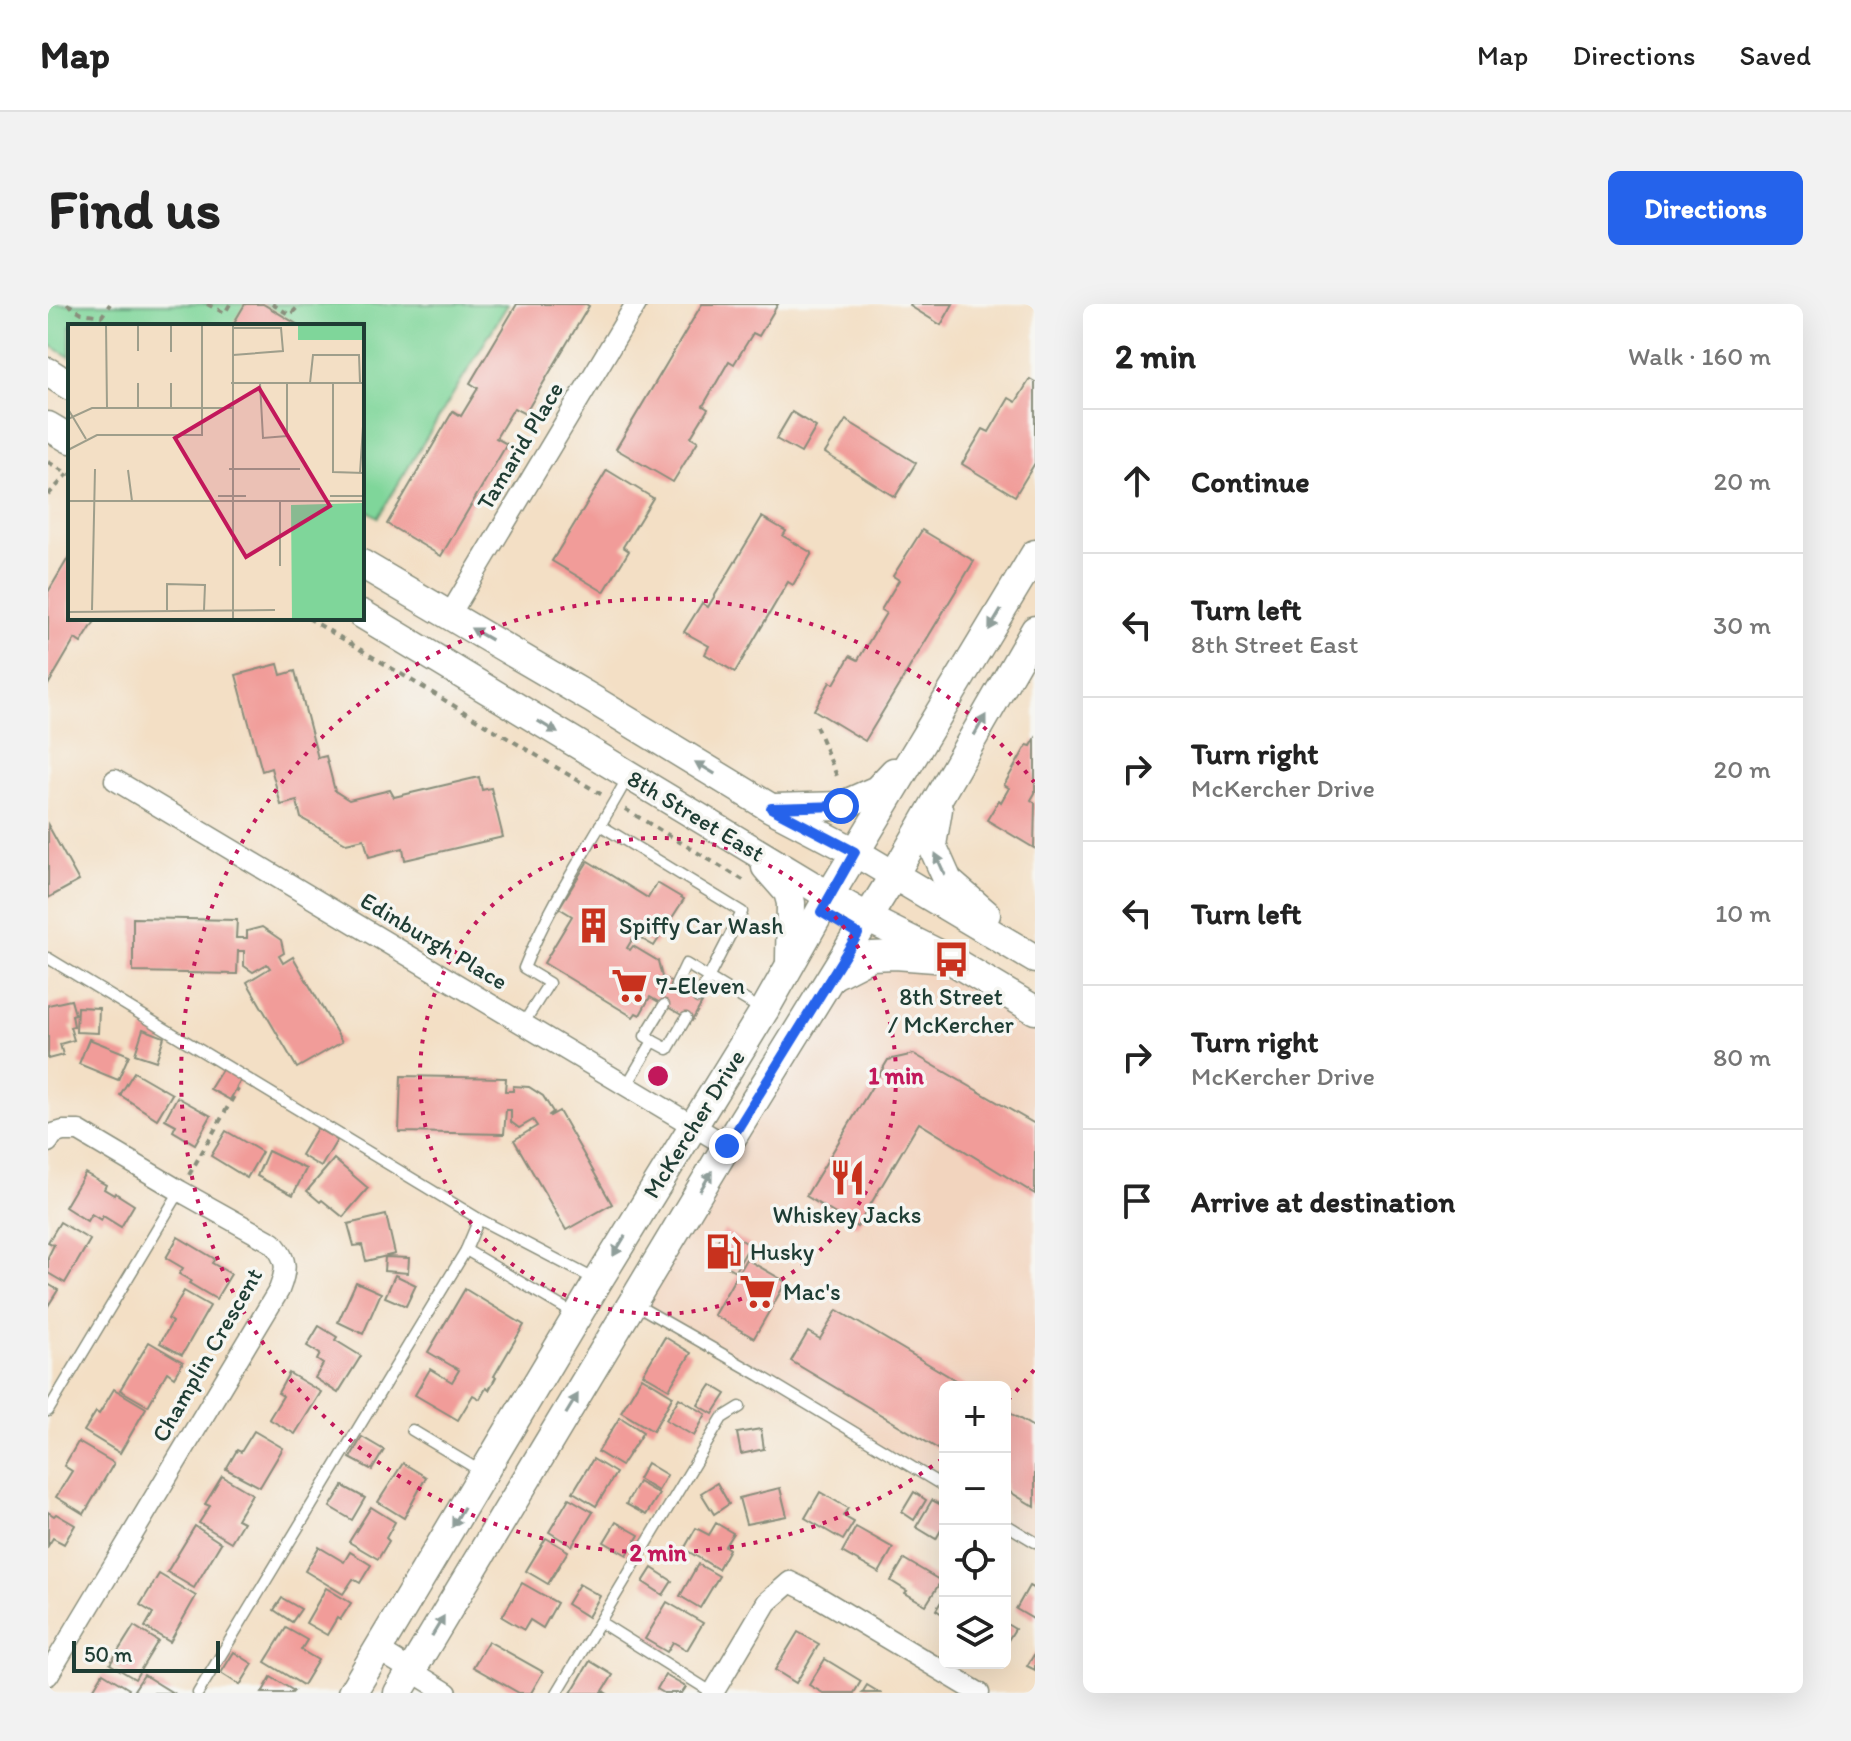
<!DOCTYPE html>
<meta charset="utf-8">
<style>
body{margin:0;font-family:Itim,sans-serif;background:#f2f2f2;color:#222}
.controls{position:absolute;right:24px;bottom:24px;display:grid;overflow:hidden;border-radius:12px;box-shadow:0 8px 32px #0002}
.controls button{width:72px;height:72px;display:grid;place-items:center;padding:0;border:0;border-bottom:2px solid #e0e0e0;background:#fff;color:#222;font:40px sans-serif}
.scale{position:absolute;left:24px;bottom:20px;width:148px;box-sizing:border-box;padding-left:8px;border:4px solid #1f3d34;border-top:0;font-size:22px;line-height:28px;white-space:nowrap;color:#1f3d34;-webkit-text-stroke:6px #f6f6f2;paint-order:stroke}
.stop{position:absolute;width:24px;height:24px;margin:-18px;border:6px solid #2563eb;border-radius:50%;background:#fff}
.stop.end{background:#2563eb;border-color:#fff;box-shadow:0 2px 8px #0008}
.list{margin:0;padding:0;list-style:none}
h2{display:flex;justify-content:space-between;align-items:center;height:104px;margin:0;padding:0 32px;font-size:34px}
h2 small{font-size:26px;font-weight:400;color:#767676}
.list li{display:grid;grid-template-columns:52px 1fr auto;gap:24px;align-items:center;box-sizing:border-box;height:144px;padding:0 32px;border-top:2px solid #e0e0e0}
.list b{display:block;font-size:30px;white-space:nowrap}
.list p{margin:0;font-size:26px;white-space:nowrap;color:#767676}
.list em{font-size:26px;font-style:normal;color:#767676}
.icon{flex:none;width:44px;height:44px;fill:none;stroke:currentColor;stroke-width:2;stroke-linecap:round;stroke-linejoin:round}
.map{position:relative;flex:none;width:987px;height:1389px;overflow:hidden;border-radius:12px}
header{display:flex;align-items:center;gap:48px;box-sizing:border-box;height:112px;padding:0 40px;background:#fff;border-bottom:2px solid #e0e0e0}
header strong{font-size:38px}
nav{display:flex;gap:44px;margin-inline-start:auto;font-size:28px}
.intro{display:flex;align-items:center;justify-content:space-between;box-sizing:border-box;height:192px;padding:0 48px}
h1{margin:0;font-size:56px}
.button{padding:20px 36px;border-radius:12px;background:#2563eb;color:#fff;font-size:28px;font-weight:700}
main{display:flex;gap:48px;padding:0 48px}
aside{flex:1;background:#fff;border-radius:12px;box-shadow:0 8px 32px #0002}
.map>svg:first-child{display:block}
</style>
<header>
<strong>Map</strong>
<nav><a>Map</a><a>Directions</a><a>Saved</a></nav>
</header>
<div class="intro"><h1>Find us</h1><a class="button">Directions</a></div>
<main>
<div class="map">
<svg width="987" height="1389" viewBox="0 0 987 1389">
<rect width="100%" height="100%" fill="#f6f6f2"/>
<filter id="ink" filterUnits="userSpaceOnUse"><feTurbulence type="fractalNoise" baseFrequency=".0125" numOctaves="2"/><feDisplacementMap in="SourceGraphic" scale="16" xChannelSelector="R" yChannelSelector="G"/><feConvolveMatrix kernelMatrix="1 2 1 2 8 2 1 2 1" color-interpolation-filters="sRGB"/></filter>
<filter id="wash" filterUnits="userSpaceOnUse"><feTurbulence type="fractalNoise" baseFrequency=".006" numOctaves="4" result="noise"/><feDisplacementMap in="SourceGraphic" scale="32" xChannelSelector="R" yChannelSelector="G"/><feGaussianBlur stdDeviation="1.8" result="paint"/><feColorMatrix in="noise" values="0 0 0 0 0 0 0 0 0 0 0 0 0 0 0 0 0 1.4 0 .05"/><feComposite in="paint" operator="in"/></filter>
<g filter="url(#wash)">
<rect width="100%" height="100%" fill="#f3dfc5"/>
<path fill="#f2d4be" d="M823,652L903,656L987,706V1238L957,1220V1083H897V1183L585,999L785,672Z"/>
<path fill="#7fd69a" stroke="#4f8a67" stroke-width="2" d="M0,0H460L330,213L314,203V22H22V53L0,40Z"/>
<g id="blocks">
<g fill="#f19c99">
<path d="M197,0H215L252,22H184Z"/>
<path d="M469,0H538L541,2L477,110L466,104L448,134L459,140L393,252L339,220L405,107L413,112L430,84L422,79Z"/>
<path d="M654,0H730L711,32L705,29L686,60L681,57L655,102L660,105L643,133L650,137L625,178L568,145Z"/>
<path d="M863,0H905L893,21L862,2Z"/>
<path d="M982,75L987,78V159L967,192L914,160L935,125L941,128L961,94L968,98Z"/>
<path d="M744,108L768,123L753,149L728,135Z"/>
<path d="M798,116L868,159L847,193L777,149Z"/>
<path d="M559,166L605,194L575,243L581,247L556,288L504,257Z"/>
<path d="M714,213L738,227L735,232L764,249L745,281L740,278L687,368L657,350L661,342L636,328L654,299L660,303Z"/>
<path d="M874,226L926,257L817,437L766,406L782,378L786,380L802,352L810,356L838,309L833,306L851,276L845,272Z"/>
<path d="M22,251V314H49L33,339L27,335L0,381V288Z"/>
<path d="M230,360L233,371L247,367L270,454L278,452L287,487L301,496L342,486L346,493L431,473L434,486L443,484L455,533L357,556L355,544L321,553L316,535L298,539L253,514L249,497L233,501L223,464L214,467L188,371Z"/>
<path d="M987,435V489L983,496L987,499L986,544L939,516L951,496L953,498L961,484L956,481L979,441L983,442Z"/>
<path d="M0,521L31,577L0,594Z"/>
<path d="M540,557L600,594L609,579L636,595L606,642L587,631L579,644L582,646L585,642L610,657L614,673L655,697L644,717L602,693L592,711L588,709L585,713L496,659L524,612L511,604Z"/>
<path d="M85,614L189,616L188,634H199V627L214,623L233,636L236,649L231,652L235,659L245,653L294,738L249,764L199,678L222,664L219,660L205,668L196,662V647H190L189,670L85,668Z"/>
<path d="M23,696L27,710L24,711L26,722L22,723L26,736L12,740L15,751L0,755V701Z"/>
<path d="M29,703L51,704L50,729L28,728Z"/>
<path d="M95,725L116,733L108,757L87,750Z"/>
<path d="M41,735L81,751L70,776L31,760Z"/>
<path d="M866,750L987,820V890L871,819L809,923L758,892L840,756Z"/>
<path d="M175,764L194,774L182,796L162,785Z"/>
<path d="M86,768L124,790L109,815L72,791Z"/>
<path d="M353,772L458,774L457,787H465V782L481,783L495,792L505,808L501,811L502,812L511,807L564,900L518,926L466,836L489,822L485,816L471,824L463,818V806H458L456,830L351,828Z"/>
<path d="M129,793L163,812L147,840L125,827L128,821L117,815Z"/>
<path d="M269,824L289,836L273,863L253,851Z"/>
<path d="M178,827L214,848L199,874L163,852Z"/>
<path d="M220,847L258,865L245,891L209,872Z"/>
<path d="M286,855L320,884L295,913L274,896L272,898L259,887Z"/>
<path d="M37,869L58,881L56,885L66,891L67,889L86,901L73,923L55,912L53,916L43,910L39,917L17,903Z"/>
<path d="M338,911L347,950L318,957L314,941L306,942L300,920Z"/>
<path d="M12,918L42,936L17,979L0,969V953L6,941L0,938Z"/>
<path d="M676,926L702,941L687,967L661,952Z"/>
<path d="M130,933L167,955L164,959L183,970L168,995L141,979L143,977L131,970L135,964L118,954Z"/>
<path d="M337,953L361,954L360,969L336,967Z"/>
<path d="M698,955L738,978L706,1034L666,1011Z"/>
<path d="M347,971L368,981L358,1002L337,993Z"/>
<path d="M308,978L333,989L315,1030L290,1018Z"/>
<path d="M0,980L10,986L0,1002Z"/>
<path d="M417,985L476,1021L446,1072L448,1073L441,1086L438,1084L432,1095L425,1091L410,1116L367,1091L382,1065L404,1078L411,1066L380,1048Z"/>
<path d="M136,987L162,1002L134,1051L112,1039L124,1018L120,1015Z"/>
<path d="M789,1006L919,1083H897V1149L743,1057L760,1028L772,1035Z"/>
<path d="M271,1022L289,1033L287,1036L313,1052L290,1089L267,1074L275,1060L269,1056L272,1050L259,1042Z"/>
<path d="M617,1033L643,1049L621,1085L595,1070Z"/>
<path d="M101,1038L135,1058L126,1073L119,1068L100,1102L72,1086Z"/>
<path d="M241,1069L273,1088L247,1130L221,1115L235,1092L230,1089Z"/>
<path d="M594,1073L625,1092L605,1127L573,1108Z"/>
<path d="M663,1081L678,1090L665,1110L650,1101Z"/>
<path d="M66,1085L98,1104L72,1149L36,1127L48,1108L51,1110Z"/>
<path d="M631,1094L658,1110L646,1132L618,1116Z"/>
<path d="M957,1106L987,1124V1203L957,1185Z"/>
<path d="M572,1113L595,1128L573,1162L550,1148Z"/>
<path d="M713,1125L716,1145L693,1150L689,1129Z"/>
<path d="M206,1127L235,1144L212,1183L178,1165L189,1146L193,1148Z"/>
<path d="M314,1133L336,1146L324,1166L302,1154Z"/>
<path d="M30,1138L66,1159L36,1210L8,1193L24,1167L16,1162Z"/>
<path d="M545,1155L568,1169L548,1202L525,1188Z"/>
<path d="M355,1159L378,1173L356,1214L330,1198Z"/>
<path d="M599,1159L619,1171L610,1187L590,1175Z"/>
<path d="M174,1172L204,1190L189,1215L195,1218L183,1238L151,1219L162,1202L157,1200Z"/>
<path d="M590,1178L611,1190L598,1211L578,1200Z"/>
<path d="M669,1179L681,1200L666,1210L653,1189Z"/>
<path d="M295,1182L317,1194L304,1216L282,1203Z"/>
<path d="M732,1184L739,1212L698,1220L691,1194Z"/>
<path d="M772,1188L800,1204L795,1212L806,1218L795,1236L757,1214Z"/>
<path d="M866,1188L878,1196L866,1216L854,1208Z"/>
<path d="M521,1194L545,1208L524,1242L501,1228Z"/>
<path d="M884,1196L897,1203V1219L888,1235L868,1223Z"/>
<path d="M323,1203L347,1218L338,1234L341,1237L330,1255L301,1238Z"/>
<path d="M0,1208L6,1212L8,1210L27,1221L16,1240L5,1234L0,1242Z"/>
<path d="M568,1218L591,1231L579,1251L556,1238Z"/>
<path d="M668,1219L685,1229L677,1242L681,1245L670,1265L636,1245L648,1224L661,1231Z"/>
<path d="M147,1222L173,1239L146,1284L119,1268Z"/>
<path d="M808,1223L845,1244L831,1269L794,1248Z"/>
<path d="M498,1234L520,1247L500,1280L478,1267Z"/>
<path d="M271,1243L296,1258L302,1248L323,1261L312,1279L305,1275L295,1290L257,1267Z"/>
<path d="M856,1255L893,1277L878,1301L857,1289L859,1287L843,1277Z"/>
<path d="M650,1260L671,1272L652,1304L632,1292Z"/>
<path d="M604,1264L624,1277L615,1291L595,1278Z"/>
<path d="M111,1270L148,1292L122,1338L97,1323L105,1309L92,1301Z"/>
<path d="M474,1279L509,1299L495,1324L482,1316L476,1326L454,1313Z"/>
<path d="M531,1280L552,1292L540,1313L519,1300Z"/>
<path d="M981,1282L987,1285V1316L968,1305Z"/>
<path d="M278,1284L303,1299L292,1316L289,1314L279,1331L258,1319Z"/>
<path d="M897,1291V1312L888,1306Z"/>
<path d="M234,1294L253,1305L244,1318L226,1306Z"/>
<path d="M619,1298L655,1319L639,1346L625,1338L619,1348L597,1335Z"/>
<path d="M957,1319L967,1325L957,1341Z"/>
<path d="M86,1322L110,1337L87,1375L62,1360Z"/>
<path d="M238,1324L259,1336L253,1346L270,1356L255,1381L217,1358Z"/>
<path d="M750,1328L771,1340L748,1379L727,1366Z"/>
<path d="M440,1337L495,1368L483,1389H471L425,1363Z"/>
<path d="M186,1348L205,1360L192,1381L173,1369Z"/>
<path d="M987,1349V1366L979,1362Z"/>
<path d="M777,1355L813,1377L806,1389H775L761,1381Z"/>
<path d="M542,1357L565,1371L555,1387L558,1389H523Z"/>
<path d="M55,1369L81,1385L79,1389H43Z"/>
<path d="M96,1371L125,1389H91L86,1386Z"/>
<path d="M617,1371L638,1383L634,1389H616L609,1385Z"/>
<path d="M223,1373L246,1387L244,1389H214Z"/>
<path d="M819,1381L832,1389H814Z"/>
</g>
</g>
</g>
<g filter="url(#ink)">
<use href="#blocks" fill-opacity="0" stroke="#898e7c" stroke-width="2"/>
<g fill="none" stroke-linecap="round" stroke-linejoin="round">
<defs>
<g id="service">
<path d="M552,521L694,608L650,694"/>
<path d="M0,654L431,915L548,976"/>
<path d="M628,681L638,660L714,706"/>
<path d="M475,720L501,679L476,664C503,596 545,537 580,473"/>
<path d="M605,737L597,732L616,701"/>
<path d="M579,781L605,737L620,745L638,714"/>
<path d="M418,946L528,1011"/>
<path d="M585,999L711,1071L897,1183"/>
<path d="M0,1107L132,887"/>
<path d="M364,1126L434,1168"/>
<path d="M957,1220L987,1238"/>
<path d="M552,1318L665,1389"/>
<path d="M150,1389L418,946L431,915"/>
<path d="M509,1389L674,1114L692,1103"/>
</g>
<g id="minor">
<path d="M401,312L588,0"/>
<path d="M67,476L679,842"/>
<path d="M0,838L5,830L15,827H31L132,887L225,939C240,957 239,965 231,986L0,1371"/>
<path d="M330,1346L399,1389"/>
<path d="M665,1389L719,1298L742,1278L760,1287L931,1389"/>
</g>
<g id="secondary">
<path d="M0,68L22,82"/>
<path d="M0,122L22,135"/>
<path d="M314,260L544,395L723,504L807,548L987,655"/>
<path d="M314,310L768,584L831,620L903,656L987,706"/>
<path d="M727,504L793,502L829,486L846,468"/>
<path d="M890,505L884,541L900,577L938,610"/>
<path d="M718,563L740,588L743,599L742,656"/>
<path d="M786,671L823,652L847,651L887,654"/>
<path d="M304,1389L550,977L716,707L781,592L987,250"/>
<path d="M350,1389L672,853L846,571L987,326"/>
</g>
</defs>
<use href="#service" stroke="#898e7c" stroke-width="13"/>
<use href="#minor" stroke="#898e7c" stroke-width="23"/>
<use href="#secondary" stroke="#898e7c" stroke-width="31"/>
<g stroke="#898e7c" stroke-width="4" stroke-dasharray="6 6" stroke-linecap="butt">
<path d="M19,0L34,9L54,12L62,0"/>
<path d="M159,0L177,9L182,0"/>
<path d="M224,0L242,11L253,0"/>
<path d="M0,158L22,171"/>
<path d="M0,191L20,170"/>
<path d="M260,314L556,492"/>
<path d="M768,422L791,477"/>
<path d="M577,505L700,579"/>
<path d="M141,871L190,785"/>
</g>
<use href="#service" stroke="#fff" stroke-width="10"/>
<use href="#minor" stroke="#fff" stroke-width="20"/>
<use href="#secondary" stroke="#fff" stroke-width="28"/>
</g>
<defs><path id="oneway-solid" d="M-6-.8H1V-3.2L6.5 0L1 3.2V.8H-6Z" transform="scale(2)"/></defs>
<g fill="#8f9e9a">
<use href="#oneway-solid" transform="translate(947 316) rotate(121)"/>
<use href="#oneway-solid" transform="translate(433 330) rotate(-150)"/>
<use href="#oneway-solid" transform="translate(932 421) rotate(-60)"/>
<use href="#oneway-solid" transform="translate(500 423) rotate(31)"/>
<use href="#oneway-solid" transform="translate(657 464) rotate(-149)"/>
<use href="#oneway-solid" transform="translate(892 560) rotate(-114)"/>
<use href="#oneway-solid" transform="translate(658 877) rotate(-59)"/>
<use href="#oneway-solid" transform="translate(571 942) rotate(121)"/>
<use href="#oneway-solid" transform="translate(524 1100) rotate(-59)"/>
<use href="#oneway-solid" transform="translate(410 1213) rotate(121)"/>
<use href="#oneway-solid" transform="translate(390 1322) rotate(-59)"/>
</g>
</g>
<g fill="none" stroke-linecap="round" stroke-linejoin="round" filter="url(#ink)">
<path stroke="#2563eb" stroke-width="10" d="M679,842L810,630L773,608L807,548L723,504L793,502"/>
</g>
<g fill="none" stroke="#c2185b" stroke-width="4" stroke-dasharray="4 8">
<circle cx="610" cy="772" r="238"/>
<path d="M986 1066A477 477 0 0 1 959 1097M894 1155A477 477 0 1 1 986 478"/>
</g>
<defs>
<symbol id="building-bare" viewBox="-9 -9 18 18"><path d="M-4-6H4V6H1V3H-1V6H-4ZM-2.5-4.3h1.7v1.8h-1.7ZM.8-4.3h1.7v1.8H.8ZM-2.5-1h1.7V.8h-1.7ZM.8-1h1.7V.8H.8Z" fill="#c8321e" stroke="#f6f6f2" stroke-width="2.5" paint-order="stroke"/></symbol>
<symbol id="bus-bare" viewBox="-9 -9 18 18"><path d="M-5-6H5V4H4V6H2V4H-2V6H-4V4H-5ZM-3.5-4V0h7V-4ZM-3.5 1.2v1.5H-2V1.2ZM2 1.2v1.5H3.5V1.2Z" fill="#c8321e" stroke="#f6f6f2" stroke-width="2.5" paint-order="stroke"/></symbol>
<symbol id="supermarket-bare" viewBox="-9 -9 18 18"><path d="M-6-5.5h2.5l.6 2H6L4.5 2H-2.5L-4.4-4H-6ZM-1.5 3.2a1.3 1.3 0 1 0 .1 0ZM3 3.2a1.3 1.3 0 1 0 .1 0Z" fill="#c8321e" stroke="#f6f6f2" stroke-width="2.5" paint-order="stroke"/></symbol>
<symbol id="restaurant-bare" viewBox="-9 -9 18 18"><path d="M-5-6h1v4h1v-4h1v4h1v-4h1v5L-1.5 .5V6h-2V.5L-5-1ZM5-6V6H3V1.5H1.5Q1.5-4 5-6Z" fill="#c8321e" stroke="#f6f6f2" stroke-width="2.5" paint-order="stroke"/></symbol>
<symbol id="fuel-bare" viewBox="-9 -9 18 18"><path d="M-5.5-6h7V0h2V4h1.3V-2.5L3-4.5l.8-.8L6-3V5H2.5V1h-1V6h-7ZM-4.2-4.7v3.2H.2V-4.7Z" fill="#c8321e" stroke="#f6f6f2" stroke-width="2.5" paint-order="stroke"/></symbol>
</defs>
<g fill-rule="evenodd">
<use href="#building-bare" x="520" y="596" width="51" height="51"/>
<use href="#bus-bare" x="878" y="630" width="51" height="51"/>
<use href="#supermarket-bare" x="556" y="656" width="51" height="51"/>
<use href="#restaurant-bare" x="774" y="848" width="51" height="51"/>
<use href="#fuel-bare" x="650" y="922" width="51" height="51"/>
<use href="#supermarket-bare" x="684" y="962" width="51" height="51"/>
</g>
<g text-anchor="middle" stroke-width="7" stroke-linejoin="round" paint-order="stroke">
<g font-size="24" fill="#1f3d34" stroke="#f6f6f2">
<text transform="translate(472 142) rotate(-59)" y="8">Tamarid Place</text>
<text transform="translate(648 512) rotate(31)" y="8">8th Street East</text>
<text transform="translate(386 637) rotate(31)" y="8">Edinburgh Place</text>
<text transform="translate(646 820) rotate(-58)" y="8">McKercher Drive</text>
<text transform="translate(159 1051) rotate(-60)" y="8">Champlin Crescent</text>
</g>
<g font-size="24" fill="#1f3d34" stroke="#f6f6f2" text-anchor="start">
<text x="571" y="630">Spiffy Car Wash</text>
<text x="608" y="690">7-Eleven</text>
<text x="903" y="701" text-anchor="middle">8th Street<tspan x="903" dy="28">/ McKercher</tspan></text>
<text x="799" y="919" text-anchor="middle">Whiskey Jacks</text>
<text x="702" y="956">Husky</text>
<text x="735" y="996">Mac's</text>
</g>
</g>
<g transform="translate(20 20)">
<rect width="296" height="296" fill="#f3dfc5"/>
<path d="M230,0H296V16H230ZM296,179V296H224L223,181Z" fill="#7fd69a"/>
<path fill="none" stroke="#9e9e8b" stroke-width="2" d="M38,0L39,84M70,0V27M165,0V296M165,4H213L215,27L165,31M103,28V0M70,59V84M163,59H296M192,59L195,114L219,112V59M242,59L245,31H291L292,59M265,59V148L296,149M103,84V59M0,85L18,115M0,95L24,84H165M0,126L29,111H134V0M161,145H232M60,146L64,177M292,149L296,87M150,172H178M262,172H296M212,176V242M0,177H296M24,286L27,145M99,286V260L137,261L136,286M0,288L207,286"/>
<path fill="#c2185b" fill-opacity="0.15" stroke="#c2185b" stroke-width="4" d="M191,64L262,182L178,233L107,114Z"/>
<rect width="296" height="296" fill="none" stroke="#1f3d34" stroke-width="4"/>
</g>
<circle cx="610" cy="772" r="12" fill="#c2185b" stroke="#f6f6f2" stroke-width="4"/>
<g font-size="24" text-anchor="middle" font-weight="bold" fill="#c2185b" stroke="#f6f6f2" stroke-width="7" stroke-linejoin="round" paint-order="stroke">
<text x="848" y="780">1 min</text>
<text x="610" y="1257">2 min</text>
</g>
</svg>
<div class="controls">
<button>+</button>
<button>−</button>
<button><svg class="icon" aria-label="locate" viewBox="0 0 24 24"><circle cx="12" cy="12" r="6"/><path d="M12 2v4M12 18v4M2 12h4M18 12h4"/></svg></button>
<button><svg class="icon" aria-label="layers" viewBox="0 0 24 24"><path d="M12 4l9 5-9 5-9-5zM3 14l9 5 9-5"/></svg></button>
</div>
<div class="scale">50 m</div>
<div class="stop" style="left:793px;top:502px"></div>
<div class="stop end" style="left:679px;top:842px"></div>
</div>
<aside>
<h2>2 min<small>Walk · 160 m</small></h2>
<ul class="list">
<li><svg class="icon" aria-label="ahead" viewBox="0 0 24 24"><path d="M12 20V5M6 11l6-6 6 6"/></svg><div><b>Continue</b></div><em>20 m</em></li>
<li><svg class="icon" aria-label="left" viewBox="0 0 24 24"><path d="M17 20v-9H6M10 6l-5 5 5 5"/></svg><div><b>Turn left</b><p>8th Street East</p></div><em>30 m</em></li>
<li><svg class="icon" aria-label="right" viewBox="0 0 24 24"><path d="M7 20v-9h11M14 6l5 5-5 5"/></svg><div><b>Turn right</b><p>McKercher Drive</p></div><em>20 m</em></li>
<li><svg class="icon" aria-label="left" viewBox="0 0 24 24"><path d="M17 20v-9H6M10 6l-5 5 5 5"/></svg><div><b>Turn left</b></div><em>10 m</em></li>
<li><svg class="icon" aria-label="right" viewBox="0 0 24 24"><path d="M7 20v-9h11M14 6l5 5-5 5"/></svg><div><b>Turn right</b><p>McKercher Drive</p></div><em>80 m</em></li>
<li><svg class="icon" aria-label="arrive" viewBox="0 0 24 24"><path d="M6 21V4h12l-3 4 3 4H6"/></svg><div><b>Arrive at destination</b></div></li>
</ul>
</aside>
</main>
